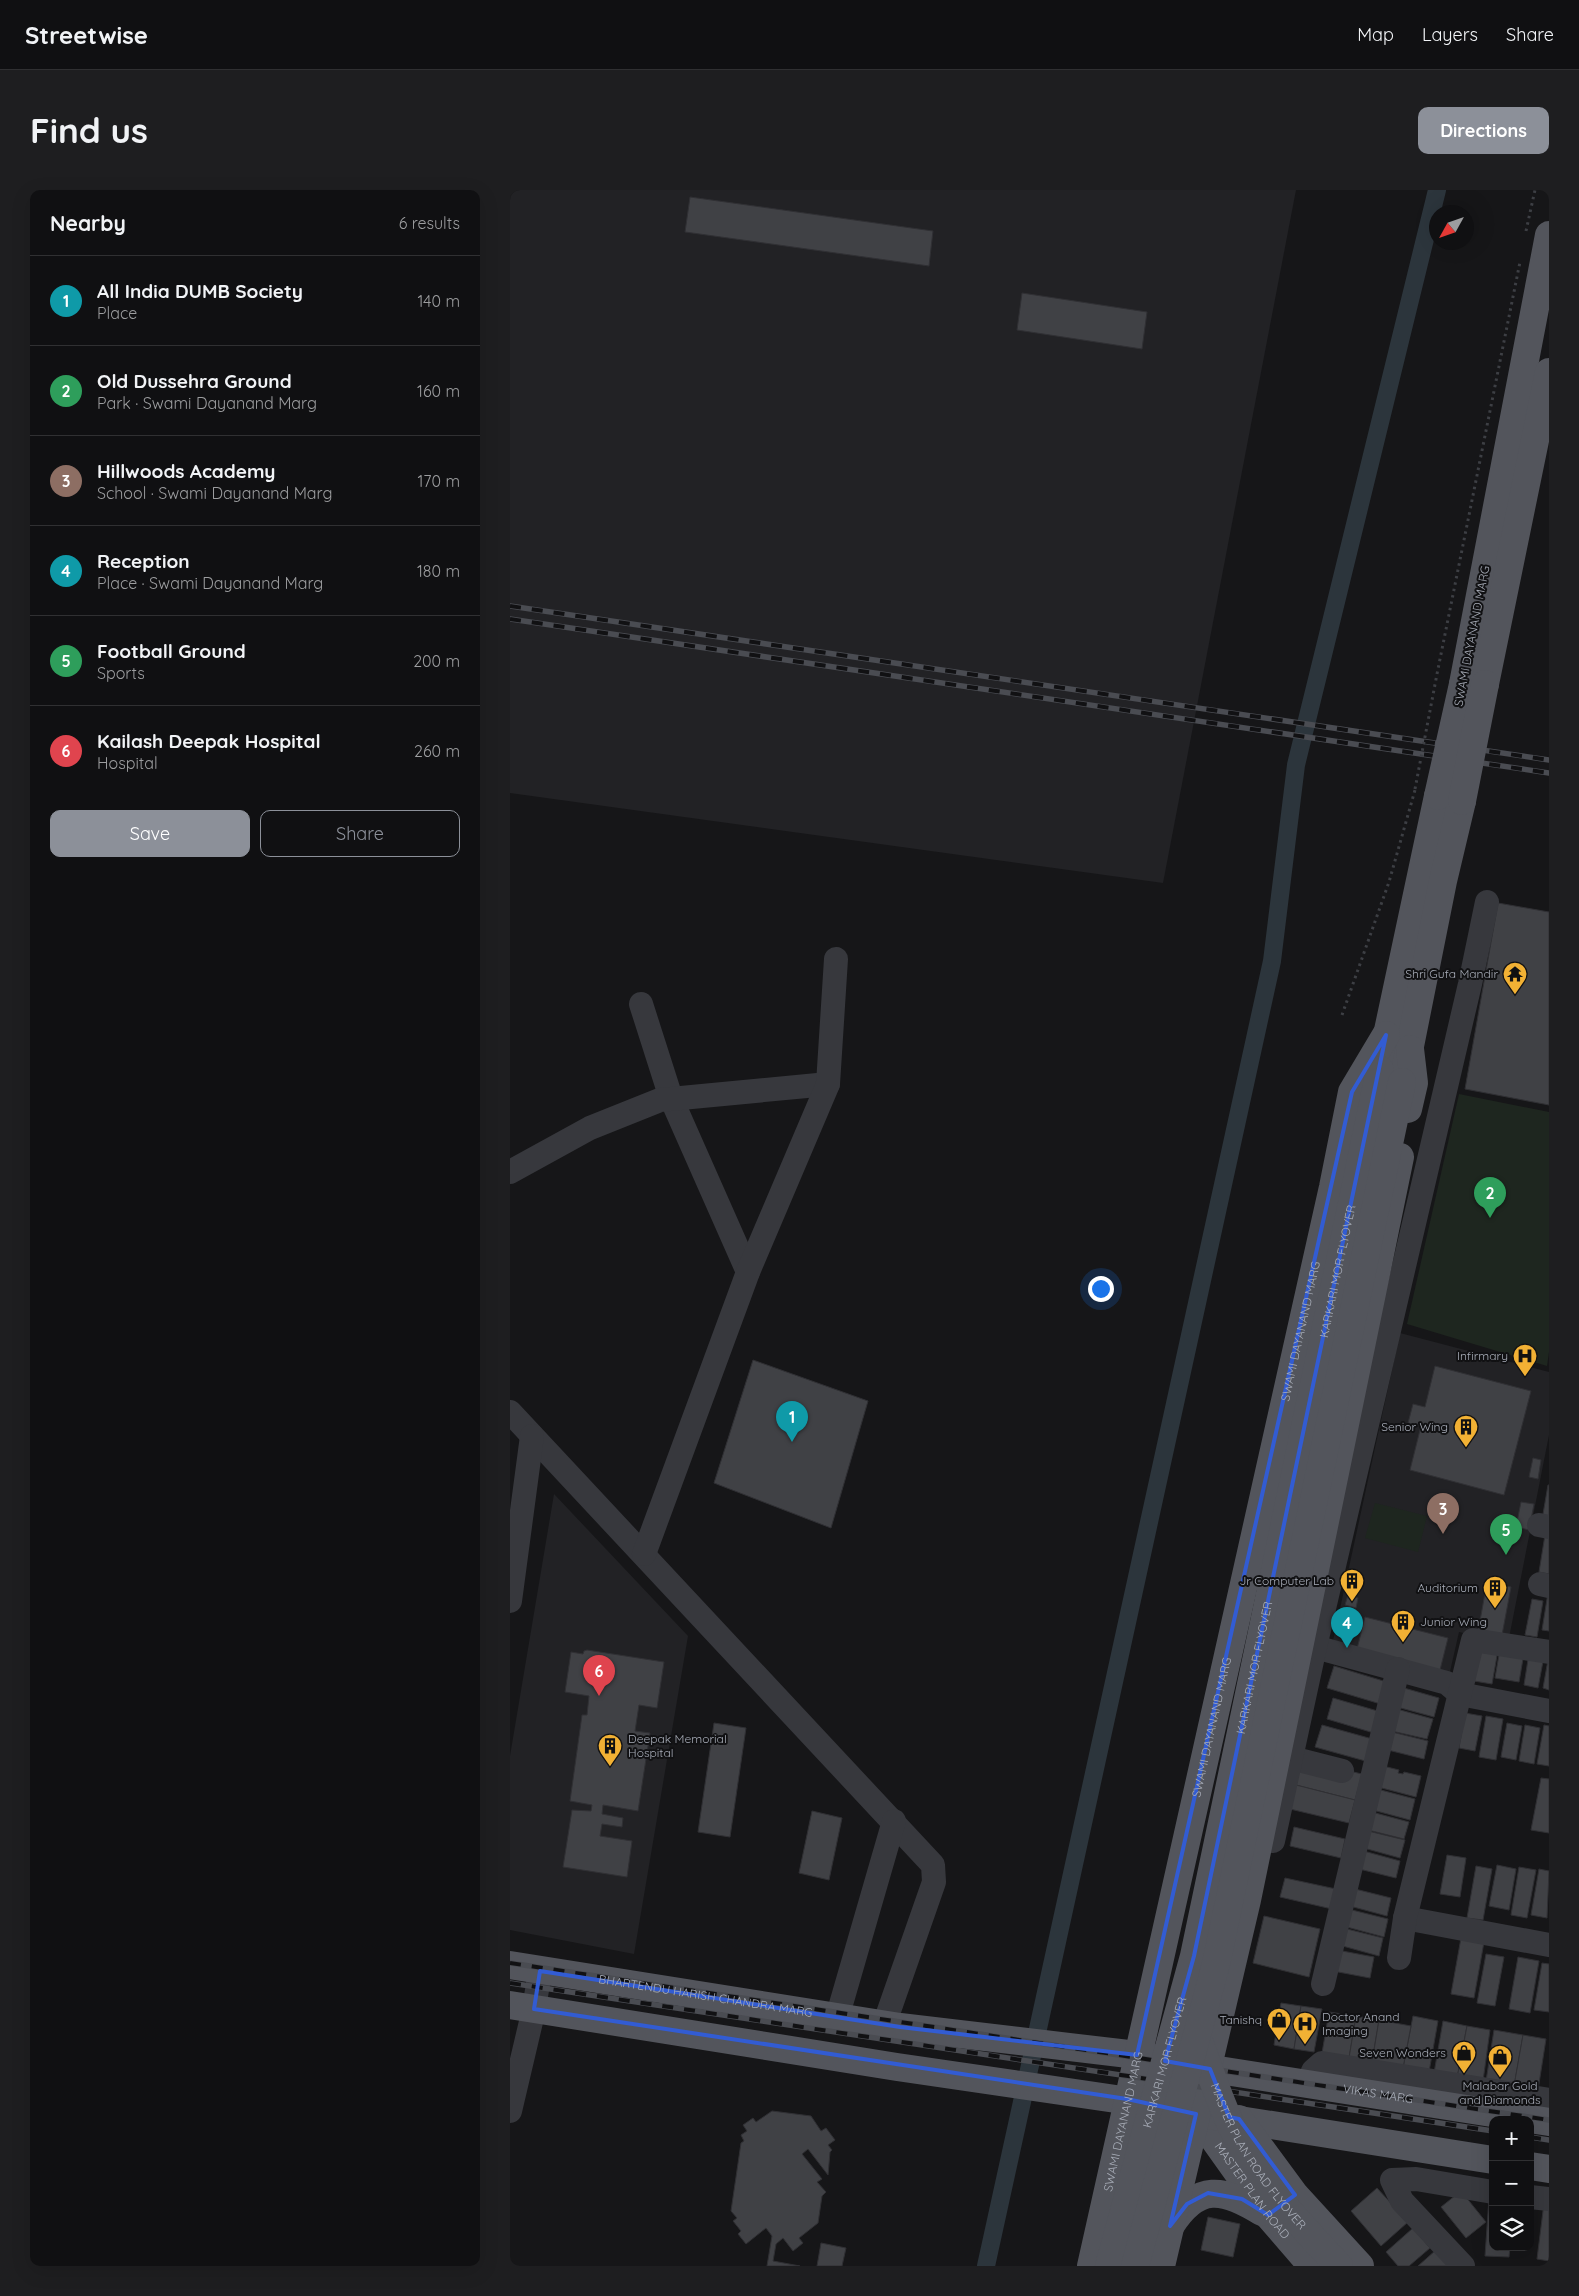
<!DOCTYPE html>
<meta charset="utf-8">
<style>
body{margin:0;font-family:Quicksand,sans-serif;background:#1e1e20;color:#f1f3f6}
.controls{position:absolute;right:15px;bottom:15px;display:grid;overflow:hidden;border-radius:10px;box-shadow:0 5px 20px #0002}
.controls button{width:45px;height:45px;display:grid;place-items:center;padding:0;border:0;border-bottom:1px solid #303032;background:#101012;color:#f1f3f6;font:25px sans-serif}
.compass{position:absolute;left:919px;top:15px;width:45px;height:45px;border-radius:50%;background:#101012;box-shadow:0 5px 20px #0002;rotate:230deg}
.you{position:absolute;left:590px;top:1098px;width:18px;height:18px;margin:-12px;border:4px solid #fff;border-radius:50%;background:#1a73e8;box-shadow:0 0 0 8px #1a73e833}
.badge{display:grid;place-items:center;width:32px;height:32px;border-radius:50%;background:#8c9099;color:#fff;font-size:16px;font-weight:700}
.pin{position:absolute;translate:-50% -41px;filter:drop-shadow(0 1px 2px #0008)}
.pin::after{content:'';position:absolute;top:26px;width:18px;height:15px;background:inherit;clip-path:polygon(0 0,100% 0,50% 100%)}
.list{margin:0;padding:0;list-style:none}
h2{display:flex;justify-content:space-between;align-items:center;height:65px;margin:0;padding:0 20px;font-size:21px}
h2 small{font-size:16px;font-weight:400;color:#9c9d9f}
.list li{display:grid;grid-template-columns:32px 1fr auto;gap:15px;align-items:center;box-sizing:border-box;height:90px;padding:0 20px;border-top:1px solid #303032}
.list b{display:block;font-size:19px;white-space:nowrap}
.list p{margin:0;font-size:16px;white-space:nowrap;color:#9c9d9f}
.list em{font-size:16px;font-style:normal;color:#9c9d9f}
.actions{display:flex;gap:10px;padding:15px 20px}
.actions a{flex:1;padding:11px 0;border:1px solid #8c9099;border-radius:10px;text-align:center;font-size:18px;color:#8c9099}
.actions .main{background:#8c9099;color:#fff}
.icon{flex:none;width:28px;height:28px;fill:none;stroke:currentColor;stroke-width:2;stroke-linecap:round;stroke-linejoin:round}
.map{position:relative;flex:none;width:1039px;height:2076px;overflow:hidden;border-radius:10px}
header{display:flex;align-items:center;gap:30px;box-sizing:border-box;height:70px;padding:0 25px;background:#101012;border-bottom:1px solid #303032}
header strong{font-size:24px}
nav{display:flex;gap:28px;margin-inline-start:auto;font-size:18px}
.intro{display:flex;align-items:center;justify-content:space-between;box-sizing:border-box;height:120px;padding:0 30px}
h1{margin:0;font-size:35px}
.button{padding:12px 22px;border-radius:10px;background:#8c9099;color:#fff;font-size:18px;font-weight:700}
main{display:flex;gap:30px;padding:0 30px}
aside{flex:1;background:#101012;border-radius:10px;box-shadow:0 5px 20px #0002}
.map>svg:first-child{display:block}
</style>
<header>
<strong>Streetwise</strong>
<nav><a>Map</a><a>Layers</a><a>Share</a></nav>
</header>
<div class="intro"><h1>Find us</h1><a class="button">Directions</a></div>
<main>
<aside>
<h2>Nearby<small>6 results</small></h2>
<ul class="list">
<li><span class="badge" style="background:#0f9aa8">1</span><div><b>All India DUMB Society</b><p>Place</p></div><em>140 m</em></li>
<li><span class="badge" style="background:#2e9e5b">2</span><div><b>Old Dussehra Ground</b><p>Park · Swami Dayanand Marg</p></div><em>160 m</em></li>
<li><span class="badge" style="background:#8d6e63">3</span><div><b>Hillwoods Academy</b><p>School · Swami Dayanand Marg</p></div><em>170 m</em></li>
<li><span class="badge" style="background:#0f9aa8">4</span><div><b>Reception</b><p>Place · Swami Dayanand Marg</p></div><em>180 m</em></li>
<li><span class="badge" style="background:#2e9e5b">5</span><div><b>Football Ground</b><p>Sports</p></div><em>200 m</em></li>
<li><span class="badge" style="background:#e0444e">6</span><div><b>Kailash Deepak Hospital</b><p>Hospital</p></div><em>260 m</em></li>
</ul>
<div class="actions"><a class="main">Save</a><a>Share</a></div>
</aside>
<div class="map">
<svg width="1039" height="2076" viewBox="0 0 1039 2076">
<rect width="100%" height="100%" fill="#161618"/>
<g fill="#222225">
<path d="M0,0H786L653,693L0,603Z"/>
<path d="M890,1143L1039,1182V1245L998,1453L949,1442L939,1486L821,1460Z"/>
<path d="M44,1304L178,1446L124,1764L0,1740V1566Z"/>
</g>
<g fill="#1e261f">
<path d="M949,904L1039,922V1162L1037,1176L897,1134Z"/>
<path d="M865,1313L917,1326L908,1362L855,1348Z"/>
</g>
<g fill="none" stroke-linecap="round" stroke-linejoin="round">
<path stroke="#2c353c" stroke-width="18" d="M476,2076L762,771L786,575L927,0"/>
</g>
<g fill="#404145" stroke="#303034">
<path d="M180,7L423,41L419,76L175,42Z"/>
<path d="M512,103L637,122L632,159L507,140Z"/>
<path d="M988,713L1039,722V915L955,899Z"/>
<path d="M243,1170L358,1211L321,1338L204,1293Z"/>
<path d="M925,1176L1021,1201L994,1305L900,1280L911,1236L898,1233L903,1214L915,1217Z"/>
<path d="M1023,1268L1031,1270L1028,1289L1019,1287Z"/>
<path d="M1038,1295H1039V1332L1032,1330Z"/>
<path d="M1011,1312L1024,1314L1019,1340L1006,1337Z"/>
<path d="M1035,1345H1039V1384L1029,1382Z"/>
<path d="M977,1392L1001,1397L992,1445L968,1442Z"/>
<path d="M1038,1403H1039V1441L1032,1440Z"/>
<path d="M838,1405L848,1408L846,1418L835,1415Z"/>
<path d="M1022,1409L1033,1411L1027,1447L1015,1445Z"/>
<path d="M855,1427L938,1448L930,1480L847,1459Z"/>
<path d="M970,1456L988,1460L982,1494L964,1491Z"/>
<path d="M990,1459L1014,1463L1009,1492L985,1488Z"/>
<path d="M77,1460L154,1472L147,1518L129,1515L125,1541L140,1543L128,1621L93,1615L92,1624L113,1628L112,1637L92,1634L90,1646L122,1651L117,1687L53,1677L62,1620L81,1621L82,1615L60,1611L72,1525H77L79,1506L55,1502L61,1462L73,1464L74,1461Z"/>
<path d="M1019,1463L1034,1466L1028,1498L1014,1495Z"/>
<path d="M1038,1470H1039V1500L1033,1498Z"/>
<path d="M824,1476L880,1493L874,1515L817,1498Z"/>
<path d="M887,1496L929,1508L924,1527L887,1517Z"/>
<path d="M823,1508L871,1522L864,1543L817,1529Z"/>
<path d="M883,1518L923,1529L917,1549L877,1540Z"/>
<path d="M955,1523L972,1526L965,1561L949,1558Z"/>
<path d="M976,1526L993,1529L986,1570L969,1567Z"/>
<path d="M204,1533L236,1538L220,1647L188,1642Z"/>
<path d="M997,1533L1012,1536L1006,1570L991,1567Z"/>
<path d="M812,1535L866,1550L859,1572L805,1557Z"/>
<path d="M1015,1535L1030,1538L1024,1574L1009,1571Z"/>
<path d="M1034,1535L1039,1536V1576L1027,1574Z"/>
<path d="M878,1541L918,1551L914,1569L874,1559Z"/>
<path d="M873,1576L889,1580L888,1583L893,1584L894,1582L911,1586L906,1607L868,1597Z"/>
<path d="M790,1577L839,1581L852,1584L845,1610L786,1595Z"/>
<path d="M1031,1588L1039,1589V1643L1021,1640Z"/>
<path d="M786,1595L845,1610L839,1633L780,1619Z"/>
<path d="M867,1599L905,1609L900,1630L859,1619Z"/>
<path d="M302,1621L332,1628L319,1690L289,1683Z"/>
<path d="M858,1621L899,1632L894,1649L854,1639Z"/>
<path d="M784,1637L835,1649L831,1668L780,1656Z"/>
<path d="M854,1640L895,1650L890,1668L850,1657Z"/>
<path d="M850,1660L890,1671L886,1688L845,1678Z"/>
<path d="M937,1665L956,1668L950,1707L930,1704Z"/>
<path d="M987,1675L1006,1679L999,1720L979,1716Z"/>
<path d="M966,1676L982,1679L973,1730L957,1728Z"/>
<path d="M1009,1677L1026,1680L1017,1728L1001,1725Z"/>
<path d="M1029,1679L1039,1681L1037,1728L1021,1725Z"/>
<path d="M775,1688L826,1699L822,1719L770,1707Z"/>
<path d="M841,1698L881,1708L877,1726L836,1715Z"/>
<path d="M838,1719L878,1729L874,1747L833,1736Z"/>
<path d="M754,1726L810,1739L799,1787L743,1773Z"/>
<path d="M833,1738L873,1748L869,1766L829,1755Z"/>
<path d="M951,1748L974,1752L964,1808L941,1804Z"/>
<path d="M827,1760L864,1767L860,1788L823,1781Z"/>
<path d="M976,1764L994,1767L985,1816L967,1813Z"/>
<path d="M1008,1767L1029,1771L1020,1823L999,1819Z"/>
<path d="M1032,1773L1039,1774V1822L1024,1820Z"/>
<path d="M771,1813L791,1816L784,1859L764,1855Z"/>
<path d="M791,1816L812,1819L804,1862L784,1859Z"/>
<path d="M819,1822L846,1826L839,1868L812,1863Z"/>
<path d="M846,1826L869,1830L862,1872L839,1868Z"/>
<path d="M903,1826L928,1831L919,1882L893,1878Z"/>
<path d="M869,1830L901,1836L893,1878L862,1872Z"/>
<path d="M933,1831L957,1836L947,1888L924,1883Z"/>
<path d="M957,1836L980,1840L973,1891L947,1888Z"/>
<path d="M984,1840L1013,1845L1004,1896L976,1891Z"/>
<path d="M1013,1845L1036,1849L1028,1900L1004,1896Z"/>
<path d="M262,1921L301,1926L311,1941L316,1938L325,1950L318,1955L322,1960L320,1962L318,1985L298,1959L292,1964L312,1989L307,1992L316,2002L312,2006L308,2033L289,2048L293,2053L283,2061L273,2048L266,2054L263,2071L290,2076H257L262,2046L256,2038L236,2054L228,2044L231,2041L223,2031L227,2028L221,2021L231,1953L234,1951L231,1945L237,1941L233,1935L243,1928L246,1932Z"/>
<path d="M867,1998L898,2032L871,2056L841,2021Z"/>
<path d="M951,2001L976,2032L956,2048L931,2017Z"/>
<path d="M979,2008H983V2057H1000L999,2067L975,2066Z"/>
<path d="M1034,2013L1039,2014V2071L1027,2069Z"/>
<path d="M698,2027L730,2034L723,2067L691,2060Z"/>
<path d="M903,2038L920,2058L899,2076H888L876,2062Z"/>
<path d="M311,2053L336,2058L332,2076H307Z"/>
<path d="M926,2060L940,2076H908Z"/>
</g>
<g fill="none" stroke-linecap="round" stroke-linejoin="round">
<g stroke="#3d3f44" stroke-width="3" stroke-dasharray="2.5 4" stroke-linecap="butt">
<path d="M1016,41L1025,0"/>
<path d="M927,484L1010,72"/>
<path d="M832,825L879,692L905,600"/>
</g>
<g stroke="#37383d" stroke-width="24">
<path d="M131,814L161,908L238,1082"/>
<path d="M0,982L80,938L150,910L318,894"/>
<path d="M0,1222L423,1675L424,1692L374,1835"/>
<path d="M1029,1335L1039,1337"/>
<path d="M134,1364L238,1082L318,894L326,769"/>
<path d="M1030,1394L1039,1396"/>
<path d="M0,1411L22,1246"/>
<path d="M805,1457L937,1493L950,1504L1039,1521"/>
<path d="M781,1568L832,1581"/>
<path d="M763,1651L805,1457L960,794L977,712"/>
<path d="M895,1728L1039,1755"/>
<path d="M889,1768L895,1728L963,1450L1039,1462"/>
<path d="M813,1794L888,1479"/>
<path d="M327,1828L384,1631"/>
<path d="M799,1893L803,1881L812,1873L1039,1910"/>
<path d="M0,1921L24,1819L30,1781"/>
<path d="M1020,2007L1039,2009"/>
<path d="M953,2076L892,2011L882,1990L906,1989L983,2002"/>
</g>
<g stroke="#53555c" stroke-width="28">
<path d="M953,494L1039,45"/>
<path d="M975,494L1039,182"/>
<path d="M873,864L928,606"/>
<path d="M896,876L933,691L952,611"/>
<path d="M898,919L904,893L900,859"/>
<path id="s1" d="M0,1775L390,1837L627,1865L696,1878L1039,1932"/>
<path d="M0,1815L387,1877L633,1913"/>
<path id="s2" d="M686,1924L758,2025L802,2076"/>
<path d="M698,1925L983,1970"/>
<path d="M729,1929L785,2005L850,2076"/>
<path d="M1020,1976L1039,1979"/>
<path d="M661,2035C688,1993 713,1998 752,2022"/>
<path id="s3" d="M581,2076L823,997L842,902L876,845"/>
<path d="M651,2076L737,1710L890,967"/>
</g>
<defs>
<g id="rail">
<path d="M0,416L1039,570"/>
<path d="M0,429L1039,583"/>
<path id="s4" d="M0,1773L1039,1930"/>
<path d="M0,1793L983,1941"/>
<path d="M1020,1947L1039,1950"/>
</g>
</defs>
<use href="#rail" stroke="#4a4c52" stroke-width="5.5"/>
<use href="#rail" stroke="#111113" stroke-width="4" stroke-dasharray="11" stroke-linecap="butt"/>
<path stroke="#3d3f44" stroke-width="3" stroke-dasharray="2.5 4" stroke-linecap="butt" d="M905,599L927,484"/>
<g stroke="#53555c" stroke-width="28">
<path d="M928,606L953,494"/>
<path d="M952,611L975,494"/>
<path id="s5" d="M687,1846C699,1877 709,1912 725,1943C751,1994 790,2034 829,2076"/>
<path id="s6" d="M599,2076L684,1766L870,880"/>
<path d="M625,2076L706,1774L892,892"/>
</g>
</g>
<path fill="none" stroke="#325cd3" stroke-width="4" stroke-linejoin="round" d="M876,845L684,1766L655,1871L700,1879L719,1927L729,1929L785,2005L758,2025L732,2009L698,2003L677,2014L660,2036L686,1924L617,1909L24,1819L30,1781L390,1837L627,1865L842,902Z"/>
<defs>
<symbol id="temple-pin" viewBox="-11 -11 22 30"><path d="M0 17L-7.5 6A9.5 9.5 0 1 1 7.5 6Z" fill="#f2b134" stroke="#111113"/><path d="M0-6L5-2H3V0L6.5 2.5H4V6H1.5V3h-3V6H-4V2.5H-6.5L-3 0V-2H-5Z" fill="#111"/></symbol>
<symbol id="hospital-pin" viewBox="-11 -11 22 30"><path d="M0 17L-7.5 6A9.5 9.5 0 1 1 7.5 6Z" fill="#f2b134" stroke="#111113"/><path d="M-5-5h3v3.5h4V-5h3V5h-3V1.5h-4V5h-3Z" fill="#111"/></symbol>
<symbol id="building-pin" viewBox="-11 -11 22 30"><path d="M0 17L-7.5 6A9.5 9.5 0 1 1 7.5 6Z" fill="#f2b134" stroke="#111113"/><path d="M-4-6H4V6H1V3H-1V6H-4ZM-2.5-4.3h1.7v1.8h-1.7ZM.8-4.3h1.7v1.8H.8ZM-2.5-1h1.7V.8h-1.7ZM.8-1h1.7V.8H.8Z" fill="#111"/></symbol>
<symbol id="shop-pin" viewBox="-11 -11 22 30"><path d="M0 17L-7.5 6A9.5 9.5 0 1 1 7.5 6Z" fill="#f2b134" stroke="#111113"/><path d="M-5-2.5h2.3a2.7 3.5 0 0 1 5.4 0H5L5.5 6h-11ZM-1.5-2.5h3a1.5 2.3 0 0 0-3 0Z" fill="#111"/></symbol>
</defs>
<g fill-rule="evenodd">
<use href="#temple-pin" x="991" y="770" width="28" height="38"/>
<use href="#hospital-pin" x="1001" y="1152" width="28" height="38"/>
<use href="#building-pin" x="942" y="1223" width="28" height="38"/>
<use href="#building-pin" x="828" y="1377" width="28" height="38"/>
<use href="#building-pin" x="971" y="1384" width="28" height="38"/>
<use href="#building-pin" x="879" y="1418" width="28" height="38"/>
<use href="#building-pin" x="86" y="1542" width="28" height="38"/>
<use href="#shop-pin" x="755" y="1816" width="28" height="38"/>
<use href="#hospital-pin" x="781" y="1820" width="28" height="38"/>
<use href="#shop-pin" x="940" y="1849" width="28" height="38"/>
<use href="#shop-pin" x="976" y="1853" width="28" height="38"/>
</g>
<g text-anchor="middle" stroke-width="4" stroke-linejoin="round" paint-order="stroke">
<g font-size="12" fill="#a8adb8" stroke="#111113">
<text transform="translate(962 446) rotate(-79)" y="4">SWAMI DAYANAND MARG</text>
<text dy="4" stroke="none"><textPath href="#s6" startOffset="1021">KARKARI MOR FLYOVER</textPath></text>
<text dy="4" stroke="none"><textPath href="#s3" startOffset="958">SWAMI DAYANAND MARG</textPath></text>
<text dy="4" stroke="none"><textPath href="#s6" startOffset="616">KARKARI MOR FLYOVER</textPath></text>
<text dy="4" stroke="none"><textPath href="#s3" startOffset="552">SWAMI DAYANAND MARG</textPath></text>
<text dy="4" stroke="none"><textPath href="#s1" startOffset="198">BHARTENDU HARISH CHANDRA MARG</textPath></text>
<text dy="4" stroke="none"><textPath href="#s6" startOffset="211">KARKARI MOR FLYOVER</textPath></text>
<text dy="4" stroke="none"><textPath href="#s4" startOffset="878">VIKAS MARG</textPath></text>
<text dy="4" stroke="none"><textPath href="#s3" startOffset="148">SWAMI DAYANAND MARG</textPath></text>
<text dy="4" stroke="none"><textPath href="#s5" startOffset="136">MASTER PLAN ROAD FLYOVER</textPath></text>
<text dy="4" stroke="none"><textPath href="#s2" startOffset="95">MASTER PLAN ROAD</textPath></text>
</g>
<g font-size="12" fill="#a8adb8" stroke="#111113" text-anchor="end">
<text x="988" y="788">Shri Gufa Mandir</text>
<text x="998" y="1170">Infirmary</text>
<text x="938" y="1241">Senior Wing</text>
<text x="824" y="1395">Jr Computer Lab</text>
<text x="968" y="1402">Auditorium</text>
<text x="910" y="1436" text-anchor="start">Junior Wing</text>
<text x="118" y="1553" text-anchor="start">Deepak Memorial<tspan x="118" dy="14">Hospital</tspan></text>
<text x="812" y="1831" text-anchor="start">Doctor Anand<tspan x="812" dy="14">Imaging</tspan></text>
<text x="752" y="1834">Tanishq</text>
<text x="936" y="1867">Seven Wonders</text>
<text x="990" y="1900" text-anchor="middle">Malabar Gold<tspan x="990" dy="14">and Diamonds</tspan></text>
</g>
</g>
</svg>
<div class="controls">
<button>+</button>
<button>−</button>
<button><svg class="icon" aria-label="layers" viewBox="0 0 24 24"><path d="M12 4l9 5-9 5-9-5zM3 14l9 5 9-5"/></svg></button>
</div>
<svg class="compass" viewBox="-18 -18 36 36"><path d="M0-13l5 13h-10z" fill="#e53935"/><path d="M0 13l5-13h-10z" fill="#9c9d9f"/></svg>
<div class="you"></div>
<div class="pin badge" style="left:282px;top:1252px;background:#0f9aa8">1</div>
<div class="pin badge" style="left:980px;top:1028px;background:#2e9e5b">2</div>
<div class="pin badge" style="left:933px;top:1344px;background:#8d6e63">3</div>
<div class="pin badge" style="left:837px;top:1458px;background:#0f9aa8">4</div>
<div class="pin badge" style="left:996px;top:1365px;background:#2e9e5b">5</div>
<div class="pin badge" style="left:89px;top:1506px;background:#e0444e">6</div>
</div>
</main>
